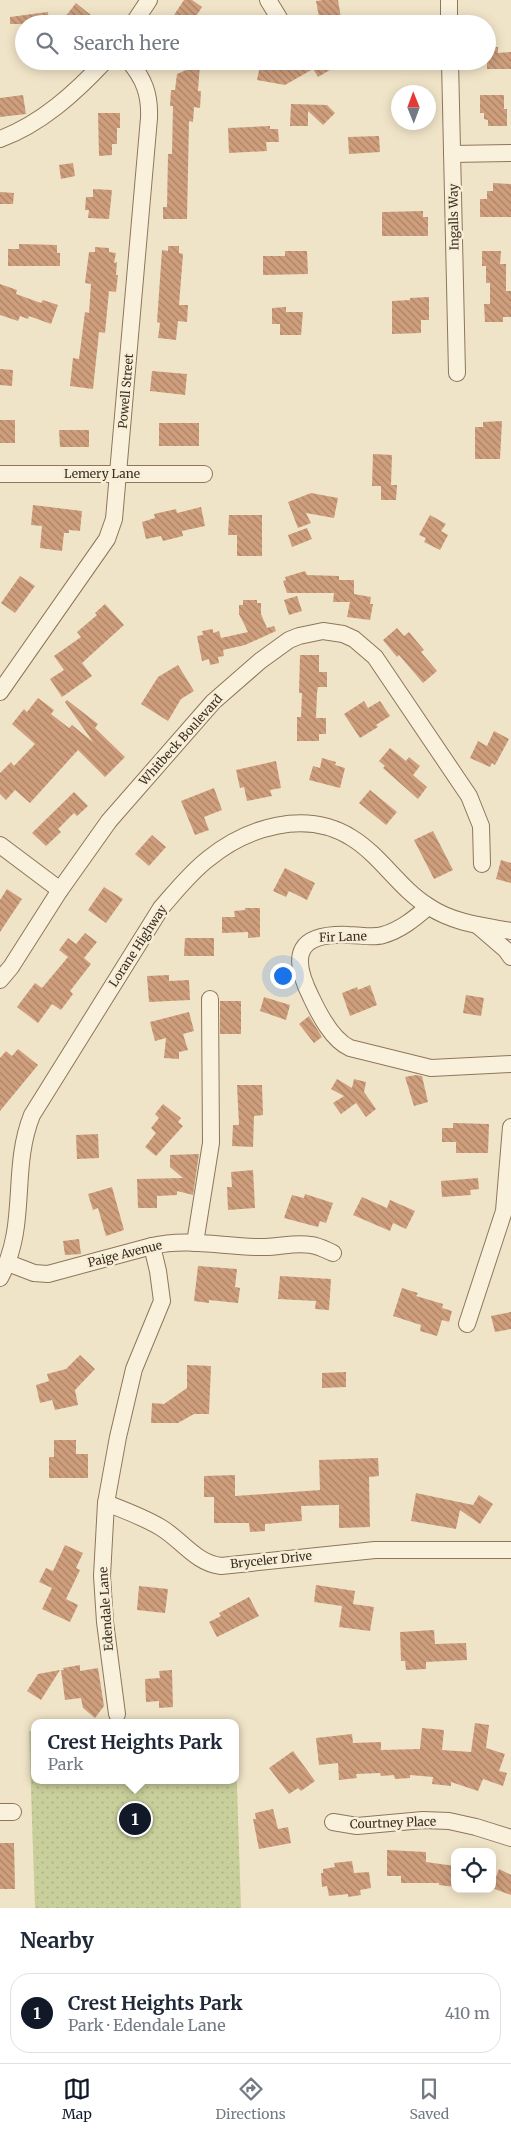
<!DOCTYPE html>
<meta charset="utf-8">
<style>
body{margin:0;font-family:Merriweather,serif;background:#f2f2f3;color:#1f2937}
.controls{position:absolute;right:15px;bottom:15px;display:grid;overflow:hidden;border-radius:10px;box-shadow:0 2px 12px #0003}
.controls button{width:45px;height:45px;display:grid;place-items:center;padding:0;border:0;border-bottom:1px solid #e0e1e3;background:#fff;color:#1f2937;font:25px sans-serif}
.compass{position:absolute;left:391px;top:85px;width:45px;height:45px;border-radius:50%;background:#fff;box-shadow:0 2px 12px #0003;rotate:359deg}
.you{position:absolute;left:282px;top:975px;width:18px;height:18px;margin:-12px;border:4px solid #fff;border-radius:50%;background:#1a73e8;box-shadow:0 0 0 8px #1a73e833}
.badge{display:grid;place-items:center;width:32px;height:32px;border-radius:50%;background:#111827;color:#fff;font-size:16px;font-weight:700}
.pin{position:absolute;translate:-50% -50%;border:2px solid #fff;box-shadow:0 1px 5px #0006}
.popup{position:absolute;left:31px;top:1719px;width:208px;height:65px;box-sizing:border-box;display:grid;place-content:center;border-radius:10px;background:#fff;filter:drop-shadow(0 1px 4px #0005);font-size:16px;white-space:nowrap;color:#747a83}
.popup b{font-size:19px;color:#1f2937}
.popup::after{content:'';position:absolute;left:50%;top:100%;margin-left:-10px;border:10px solid transparent;border-top-color:#fff}
.list{margin:0;padding:0;list-style:none}
h2{display:flex;justify-content:space-between;align-items:center;height:65px;margin:0;padding:0 20px;font-size:21px}
h2 small{font-size:16px;font-weight:400;color:#747a83}
.list li{display:grid;grid-template-columns:32px 1fr auto;gap:15px;align-items:center;box-sizing:border-box;height:80px;margin:0 10px 10px;padding:0 10px;border:1px solid #e0e1e3;border-radius:20px}
.list b{display:block;font-size:19px;white-space:nowrap}
.list p{margin:0;font-size:16px;white-space:nowrap;color:#747a83}
.list em{font-size:16px;font-style:normal;color:#747a83}
.icon{flex:none;width:28px;height:28px;fill:none;stroke:currentColor;stroke-width:2;stroke-linecap:round;stroke-linejoin:round}
.map{position:relative;flex:none;width:511px;height:1908px;overflow:hidden}
.search{position:absolute;background:#fff;box-shadow:0 2px 12px #0003;left:15px;right:15px;top:15px;height:55px;display:flex;align-items:center;gap:12px;box-sizing:border-box;padding:0 18px;border-radius:28px;color:#747a83;font-size:19px}
.sheet{height:155px;background:#fff}
nav{display:flex;justify-content:space-around;align-items:center;box-sizing:border-box;height:70px;border-top:1px solid #e0e1e3;background:#fff;font-size:14px;color:#747a83}
nav a{display:grid;justify-items:center;gap:2px}
nav .on{color:#111827}
.map>svg:first-child{display:block}
</style>
<div class="map">
<svg width="511" height="1908" viewBox="0 0 511 1908">
<defs>
<pattern id="green-dots" width="8" height="8" patternUnits="userSpaceOnUse" patternTransform="scale(1.25)"><rect width="8" height="8" fill="#c9cf9b"/><path d="M2 2h.1M6 6h.1" fill="none" stroke="#aeb285" stroke-width="1.8" stroke-linecap="round"/></pattern>
<pattern id="building-back-hatch" width="6" height="6" patternUnits="userSpaceOnUse" patternTransform="scale(1.25)"><rect width="6" height="6" fill="#cf9f7d"/><path d="M-1 5l2 2M0 0l6 6M5-1l2 2" fill="none" stroke="#a98266"/></pattern>
</defs>
<rect width="100%" height="100%" fill="#f0e4c8"/>
<path fill="url(#green-dots)" d="M235,1726L241,1908H35L29,1731H35V1780H235Z"/>
<g fill="url(#building-back-hatch)">
<path d="M184,0H192L202,7L191,24H168Z"/>
<path d="M323,0H338L341,18L320,22L316,1Z"/>
<path d="M76,3L102,24H73L65,17Z"/>
<path d="M48,12L49,24H10V17Z"/>
<path d="M487,47H498V53L511,52V69H487Z"/>
<path d="M261,61H345L318,77L313,69L285,85L257,80Z"/>
<path d="M200,64L198,91H201L200,108L194,107L193,122L189,121L187,219H163V207H167L168,154H172L173,106H170L171,90H175L177,74Z"/>
<path d="M23,95L26,114L0,117V98Z"/>
<path d="M480,95H504V109H507V126H488V120L484,119V113H480Z"/>
<path d="M291,104L327,105L335,113L323,125L308,111V126H290Z"/>
<path d="M98,113H120V128H117V144H112V155L99,156Z"/>
<path d="M270,126V129H278L279,142H266L267,151L229,153L228,128Z"/>
<path d="M379,136L380,152L349,154L348,137Z"/>
<path d="M73,163L75,176L61,179L59,165Z"/>
<path d="M493,183L511,184V217H480V199H487V191H493Z"/>
<path d="M93,189L112,190L109,219L88,218L89,210H85L86,197H93Z"/>
<path d="M0,192L14,193L13,204H0Z"/>
<path d="M423,211V217H428V236H382V212Z"/>
<path d="M19,244L57,245V253H60V266H8V249H19Z"/>
<path d="M168,246H179V253L183,254L179,305H188L187,322L178,321L176,340L158,338L160,323L157,322L162,250L168,251Z"/>
<path d="M95,247L109,248V252L116,253L114,263L117,262L116,275H118L116,292L109,291L105,333L99,332L93,389L70,386L73,358L79,359L85,312L89,313L91,284L85,283L89,252H95Z"/>
<path d="M285,251H307L308,274L263,275V256H285Z"/>
<path d="M482,251H501L500,264H506V291H511V317H503V322H485L484,304H490V283H486V266H482Z"/>
<path d="M0,284L17,290L16,294L41,303L43,300L58,305L51,324L29,316L28,319L20,316L18,321L0,315Z"/>
<path d="M429,297V320H421V333L392,334V301L410,300V298Z"/>
<path d="M286,307V312H303L301,335H280V324H272V308Z"/>
<path d="M0,369L13,370L12,386L0,385Z"/>
<path d="M152,371L187,374L185,395L150,391Z"/>
<rect x="0" y="420" width="15" height="23"/>
<path d="M502,421L500,459H475V427H483V422Z"/>
<rect x="159" y="423" width="40" height="23"/>
<path d="M59,430H89V447H60Z"/>
<path d="M373,454L392,455L391,485H397L396,500H381V486H372Z"/>
<path d="M311,493L338,498L334,518L306,513L311,523L298,528L288,502Z"/>
<path d="M33,505L82,511L80,531L69,530V533H64L62,551L40,548L42,526L31,525Z"/>
<path d="M201,507L205,526L182,531L183,536L163,541L161,536L146,539L142,522L155,518L154,514L176,509L177,513Z"/>
<path d="M229,515H262V556H237V535H228Z"/>
<path d="M430,515L446,524L441,531L448,535L440,550L424,542L426,538L419,535Z"/>
<path d="M307,528L312,539L292,547L288,535Z"/>
<path d="M305,571L307,575L339,576V580H354V594L371,597L370,604H373L370,620L347,617L350,602H333L334,593H287L283,581L286,580L285,577Z"/>
<path d="M20,576L35,586L15,613L1,603Z"/>
<path d="M297,596L302,611L289,615L284,600Z"/>
<path d="M243,600H257V603H261V614L267,628L274,626L276,631L245,645L223,650L224,656L218,657L219,663L210,665L209,659L202,661L197,636L203,635L202,631L213,629V633L219,631L221,638L248,632L239,614V605H243Z"/>
<path d="M105,604L124,625L82,663L92,676L62,697L50,679L64,670L54,656L81,637L77,632L97,615L95,613Z"/>
<path d="M397,628L404,636L409,632L424,650L421,652L437,671L423,683L399,655L397,657L383,640Z"/>
<path d="M300,655H319V672H327V687H318L317,693L316,718H326V734H319V741H297V717H301L302,693H299Z"/>
<path d="M178,665L194,691L181,699L168,721L141,704L158,677Z"/>
<path d="M38,698L54,710L51,714L69,728L72,725L93,742L65,702L67,700L98,724L95,728L125,757L105,777L78,750L30,803L15,790L6,800L0,794V773L11,762L14,766L35,744L12,724L24,709L27,712Z"/>
<path d="M364,701L368,708L380,701L390,716L376,725L378,727L360,738L344,714Z"/>
<path d="M494,731L509,739L495,765L492,763L490,767L470,758L478,741L487,746Z"/>
<path d="M390,748L406,761L409,757L420,766L413,775L427,787L418,799L383,768L385,766L379,761Z"/>
<path d="M322,758L336,762L335,765L345,768L340,788L309,780L313,766L320,768Z"/>
<path d="M276,761L281,788L270,790L272,796L247,801L244,787L240,788L236,770Z"/>
<path d="M214,788L222,810L204,817L209,830L195,835L181,801Z"/>
<path d="M370,790L397,812L386,825L359,803Z"/>
<path d="M74,792L88,806L77,816L74,813L58,829L61,832L46,846L32,833Z"/>
<path d="M433,831L453,870L434,879L414,840Z"/>
<path d="M152,835L166,847L149,866L135,854Z"/>
<path d="M501,860L511,863V883L496,879Z"/>
<path d="M285,868L315,883L307,900L289,891L286,897L273,891Z"/>
<path d="M104,887L123,899L106,923L88,910Z"/>
<path d="M7,889L22,899L0,932V900Z"/>
<path d="M245,908H260V937L248,938V932L222,933V917H235L234,911L245,910Z"/>
<path d="M85,933L97,942L84,958L91,964L70,991L73,994L61,1010L52,1004L38,1023L17,1007L35,983L42,988L68,957L59,950L68,938L76,944Z"/>
<path d="M185,938H214V956H184Z"/>
<path d="M169,975V981L189,980L190,1000L149,1002L147,976Z"/>
<path d="M370,985L377,1005L350,1016L342,993L357,987L358,990Z"/>
<path d="M466,995L484,998L481,1016L463,1013Z"/>
<path d="M264,997L290,1005L286,1020L260,1011Z"/>
<rect x="220" y="1001" width="21" height="33"/>
<path d="M189,1012L194,1031L183,1034L188,1050L179,1052V1059L164,1058L166,1038L155,1041L150,1022Z"/>
<path d="M309,1016L322,1037L314,1043L299,1024Z"/>
<path d="M18,1049L38,1065L0,1111V1058L6,1051L12,1056Z"/>
<path d="M416,1075L422,1076L428,1102L414,1106L405,1077Z"/>
<path d="M337,1079L352,1088L354,1079L366,1082L364,1092L376,1109L366,1117L356,1103L341,1114L333,1103L344,1096L331,1089Z"/>
<path d="M237,1085H262L263,1115L254,1116L253,1147L232,1146L233,1125H239Z"/>
<path d="M163,1104L181,1118L178,1122L183,1126L156,1156L145,1147L156,1133L151,1128L159,1118L155,1114Z"/>
<path d="M453,1123L489,1124L488,1153H456V1142H442V1128H453Z"/>
<path d="M98,1134L99,1158L77,1159L76,1135Z"/>
<path d="M199,1154L193,1195L177,1191V1195L157,1196V1208H138L137,1179L183,1178L170,1167V1155Z"/>
<path d="M253,1170L255,1208L228,1210L227,1187H232L231,1172Z"/>
<path d="M478,1178L479,1189L470,1190L471,1195L442,1197L441,1181Z"/>
<path d="M112,1187L124,1230L106,1236L98,1208L93,1210L88,1194Z"/>
<path d="M305,1194L333,1203L326,1223L320,1221L318,1227L284,1218L292,1195L304,1198Z"/>
<path d="M362,1197L387,1208L390,1200L415,1211L406,1229L393,1223L390,1231L353,1215Z"/>
<path d="M79,1239L81,1254L65,1255L63,1241Z"/>
<path d="M198,1266L237,1269L235,1287L240,1288L238,1303L209,1300V1303L194,1301Z"/>
<path d="M280,1276L331,1279L329,1310L315,1309L316,1301L278,1299Z"/>
<path d="M402,1288L418,1293L416,1296L443,1304L442,1308L452,1311L449,1322L442,1320L437,1336L420,1331L421,1325L393,1316Z"/>
<path d="M511,1312V1329L495,1332L491,1316Z"/>
<path d="M80,1355L95,1369L75,1390L78,1405L55,1410L52,1400L40,1403L36,1385L49,1381L47,1374L66,1369Z"/>
<path d="M187,1365L211,1366L209,1414H194L178,1423H151L152,1403L164,1404L187,1388Z"/>
<path d="M346,1372V1387L322,1388V1373Z"/>
<path d="M54,1440H76V1454H88V1478H49V1457H54Z"/>
<path d="M378,1458L379,1476L369,1477L370,1527L339,1528V1505L301,1506L302,1521L265,1524V1531L250,1532L249,1523H214V1497H204V1476L235,1475V1496L320,1490L319,1460Z"/>
<path d="M416,1493L473,1505L479,1495L493,1504L480,1524L460,1510L456,1529L411,1521Z"/>
<path d="M65,1545L83,1553L76,1568L80,1570L66,1599L78,1605L70,1622L42,1609L52,1588L39,1582L46,1568L53,1571Z"/>
<path d="M316,1585L355,1591L353,1604L374,1607L370,1631L339,1627L342,1606L314,1602Z"/>
<path d="M139,1586L168,1589L165,1613L137,1610Z"/>
<path d="M249,1597L259,1616L217,1637L209,1622L221,1616L219,1613Z"/>
<path d="M434,1630L435,1644L466,1643L467,1660L426,1662V1669L406,1670L405,1661H401L400,1632Z"/>
<path d="M80,1665V1671L98,1668L104,1706L95,1718L83,1708L81,1698L65,1700L61,1670H64L63,1668Z"/>
<path d="M60,1670L41,1700L27,1691L38,1674Z"/>
<path d="M172,1670L173,1707L159,1708V1701L146,1702L145,1679L160,1678L159,1671Z"/>
<path d="M475,1723L489,1725L486,1748L505,1754L499,1771L507,1773L503,1786L483,1779L478,1791L451,1782V1786L432,1784L433,1777L410,1775V1778L395,1779L394,1775L381,1776L380,1773L356,1774L357,1778L339,1780L338,1763L319,1765L316,1738L352,1734L353,1743L381,1742V1750L420,1749L422,1728L444,1730L442,1750L471,1752Z"/>
<path d="M293,1751L315,1781L301,1791L298,1788L289,1794L269,1768Z"/>
<path d="M273,1809L278,1829L288,1827L291,1843L259,1849L253,1819H256L255,1813Z"/>
<path d="M0,1843H14L15,1889H0Z"/>
<path d="M387,1850L426,1852V1862L455,1866V1887L439,1885V1883H401V1876H387Z"/>
<path d="M352,1861L354,1873L369,1872L371,1888L360,1890L361,1895L348,1897V1894L329,1896L327,1886L322,1887L321,1873H323V1869L335,1867L334,1863Z"/>
<path d="M499,1869L511,1875V1895L492,1888Z"/>
</g>
<g fill="none" stroke-linecap="round" stroke-linejoin="round">
<defs>
<g id="minor">
<path d="M268,0L279,18"/>
<path d="M449,0V24"/>
<path d="M133,24L149,0"/>
<path d="M450,61L457,373"/>
<path d="M0,139C41,124 75,93 105,61"/>
<path d="M452,154L511,153"/>
<path d="M0,474H204"/>
<path d="M0,692L107,539L114,519L149,118C150,94 144,79 129,61"/>
<path d="M0,845L60,890"/>
<path d="M428,907C415,918 401,930 383,935C373,938 360,935 349,935C299,933 289,953 311,997C319,1014 332,1040 350,1048L431,1068L511,1064"/>
<path d="M477,925L506,950L511,957"/>
<path d="M0,980L11,967L60,890L109,821L213,702L260,661L289,640L299,636L323,631L343,634L354,639L375,657L469,796L481,826L482,864"/>
<path d="M195,1243L211,1143L210,999"/>
<path d="M152,1246L158,1271L162,1301L134,1369L118,1437L106,1503C124,1510 143,1517 160,1527C181,1539 195,1563 221,1566L375,1550H511"/>
<path d="M8,1263L34,1273L48,1274L152,1246C189,1237 228,1248 265,1247C280,1247 296,1242 311,1245C319,1246 326,1250 333,1253"/>
<path d="M0,1278C29,1224 10,1170 32,1115L161,908C176,891 190,873 208,859C247,827 306,809 352,838C381,856 399,888 428,906C453,923 483,926 511,931"/>
<path d="M467,1324L504,1211L511,1127"/>
<path d="M106,1503L102,1576L105,1622L117,1714"/>
<path d="M0,1812H13"/>
<path d="M333,1822L357,1826L423,1820L449,1821L476,1827L511,1838"/>
</g>
</defs>
<use href="#minor" stroke="#8d765c" stroke-width="18"/>
<use href="#minor" stroke="#faf1dc" stroke-width="16"/>
</g>
<g text-anchor="middle" stroke-width="5" stroke-linejoin="round" paint-order="stroke">
<g font-size="12" fill="#3d2e20" stroke="#f7eed8">
<text transform="translate(454 217) rotate(-91)" y="4">Ingalls Way</text>
<text transform="translate(126 391) rotate(-85)" y="4">Powell Street</text>
<text x="102" y="478">Lemery Lane</text>
<text transform="translate(181 740) rotate(-48)" y="4">Whitbeck Boulevard</text>
<text transform="translate(343 937) rotate(-2)" y="4">Fir Lane</text>
<text transform="translate(138 946) rotate(-57)" y="4">Lorane Highway</text>
<text transform="translate(125 1254) rotate(-14)" y="4">Paige Avenue</text>
<text transform="translate(271 1560) rotate(-6)" y="4">Bryceler Drive</text>
<text transform="translate(106 1609) rotate(-94)" y="4">Edendale Lane</text>
<text transform="translate(393 1823) rotate(-2)" y="4">Courtney Place</text>
</g>
</g>
</svg>
<div class="controls">
<button><svg class="icon" aria-label="locate" viewBox="0 0 24 24"><circle cx="12" cy="12" r="6"/><path d="M12 2v4M12 18v4M2 12h4M18 12h4"/></svg></button>
</div>
<svg class="compass" viewBox="-18 -18 36 36"><path d="M0-13l5 13h-10z" fill="#e53935"/><path d="M0 13l5-13h-10z" fill="#747a83"/></svg>
<div class="you"></div>
<div class="pin badge" style="left:135px;top:1819px">1</div>
<div class="popup"><b>Crest Heights Park</b>Park</div>
<div class="search"><svg class="icon" aria-label="search" viewBox="0 0 24 24"><circle cx="10" cy="10" r="6"/><path d="M15 15l6 6"/></svg>Search here</div>
</div>
<section class="sheet">
<h2>Nearby<small></small></h2>
<ul class="list">
<li><span class="badge">1</span><div><b>Crest Heights Park</b><p>Park · Edendale Lane</p></div><em>410 m</em></li>
</ul>
</section>
<nav>
<a class="on"><svg class="icon" aria-label="map" viewBox="0 0 24 24"><path d="M3 6l6-2 6 2 6-2v14l-6 2-6-2-6 2zM9 4v14M15 6v14"/></svg>Map</a>
<a><svg class="icon" aria-label="directions" viewBox="0 0 24 24"><path d="M12 3l9 9-9 9-9-9zM9 14v-3h6M13 9l2 2-2 2"/></svg>Directions</a>
<a><svg class="icon" aria-label="saved" viewBox="0 0 24 24"><path d="M7 4h10v16l-5-4-5 4z"/></svg>Saved</a>
</nav>
